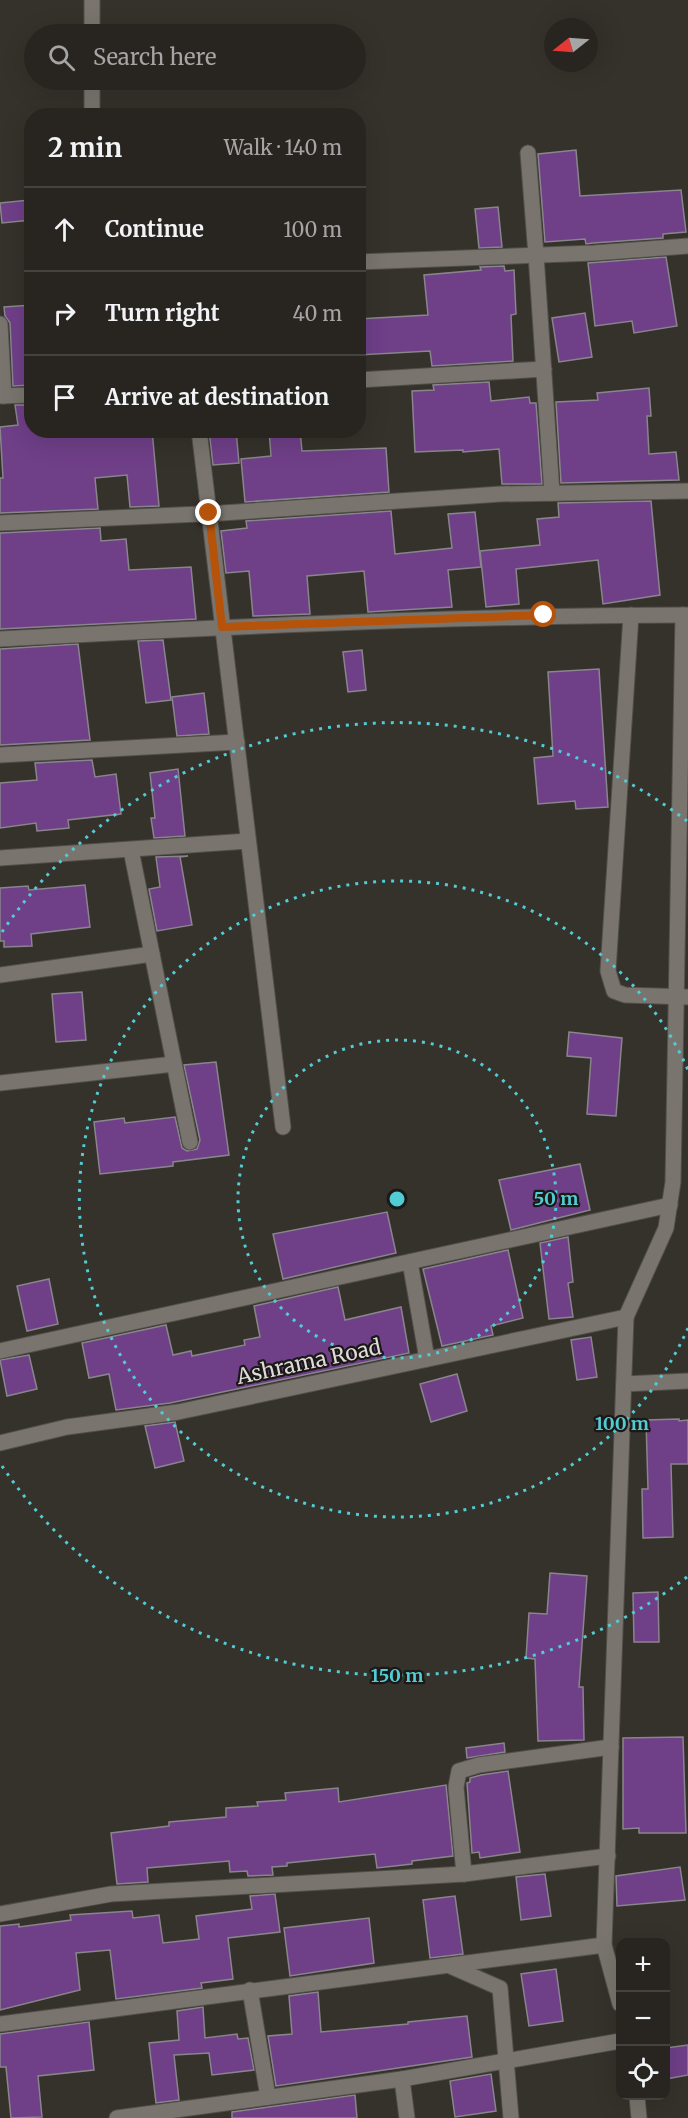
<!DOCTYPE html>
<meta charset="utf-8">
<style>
body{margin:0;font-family:Merriweather,serif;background:#302d29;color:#f1f3f6}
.controls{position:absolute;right:18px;bottom:18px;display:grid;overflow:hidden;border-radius:12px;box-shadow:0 6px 24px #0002}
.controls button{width:54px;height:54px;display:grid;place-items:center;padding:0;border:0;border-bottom:2px solid #44423e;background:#282520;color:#f1f3f6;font:30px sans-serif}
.compass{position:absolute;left:544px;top:18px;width:54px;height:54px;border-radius:50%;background:#282520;box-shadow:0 6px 24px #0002;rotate:253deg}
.stop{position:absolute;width:18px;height:18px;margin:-14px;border:4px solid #b45309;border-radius:50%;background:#fff}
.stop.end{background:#b45309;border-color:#fff;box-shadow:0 2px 6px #0008}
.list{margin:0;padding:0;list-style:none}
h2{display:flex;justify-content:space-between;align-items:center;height:78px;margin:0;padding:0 24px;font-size:26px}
h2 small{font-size:20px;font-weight:400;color:#a5a5a5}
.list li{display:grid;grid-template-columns:39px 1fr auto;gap:18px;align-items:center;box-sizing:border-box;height:84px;padding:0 24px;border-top:2px solid #44423e}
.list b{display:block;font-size:22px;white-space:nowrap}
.list em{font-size:20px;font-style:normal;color:#a5a5a5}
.icon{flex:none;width:33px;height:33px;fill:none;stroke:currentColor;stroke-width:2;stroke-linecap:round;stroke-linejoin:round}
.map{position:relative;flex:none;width:688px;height:2118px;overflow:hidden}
.search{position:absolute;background:#282520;box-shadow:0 6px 24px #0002;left:24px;top:24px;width:342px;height:66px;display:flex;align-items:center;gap:15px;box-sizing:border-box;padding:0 21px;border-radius:33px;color:#a5a5a5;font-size:22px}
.panel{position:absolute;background:#282520;box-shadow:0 6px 24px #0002;left:24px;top:108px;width:342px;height:330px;border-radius:24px}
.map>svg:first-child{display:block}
</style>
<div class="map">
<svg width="688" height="2118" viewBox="0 0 688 2118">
<rect width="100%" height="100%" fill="#35312b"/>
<g fill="#6f3f88" stroke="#89858c" stroke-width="1.5">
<path d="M576,150L580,196L681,190L686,232L663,234V238L593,243L586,244L585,239L545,242L538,154Z"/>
<path d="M29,200L31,220L2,223L0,203Z"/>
<path d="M498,207L502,247L479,248L475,209Z"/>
<path d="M666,257L677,326L634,333L632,321L595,326L588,263Z"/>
<path d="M504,266L505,271L514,270L516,314L511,315L513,361L432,366L430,351L358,355V319L428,315L424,275L481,270L480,267Z"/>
<path d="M32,305V385L13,386L10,323L5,316L4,307Z"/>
<path d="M585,313L592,357L559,362L552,318Z"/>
<path d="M489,382L491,401L529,397L530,403H536L542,484H502L499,449L463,452V450L415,452L412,391L434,390L433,385Z"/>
<path d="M649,388L651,416H647L649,454L676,452L679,480L561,483L556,402L598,400L597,393Z"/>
<path d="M15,405H32V430H152L159,506L130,507L127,475L95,478L98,509L0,513V478H3L0,427L18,425Z"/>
<path d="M209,430H236L239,463L213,465Z"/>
<path d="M269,430H300L302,451L386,448L389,492L245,502L241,459L271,456Z"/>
<path d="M651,501L660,595L603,604L598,560L516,569L519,604L486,607L480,551L540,545L537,519L559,517L558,503Z"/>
<path d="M391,511L395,554L452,548L448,514L475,512L481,567L448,570L452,607L368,612L364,571L307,576L310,614L253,616L249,571L226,573L221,531L247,528L246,521Z"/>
<path d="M100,528L101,541L126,539L129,570L191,567L196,619L0,629V533Z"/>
<path d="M163,640L171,700L146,703L138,641Z"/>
<path d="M78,644L90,740L0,745V649Z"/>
<path d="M362,650L366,690L348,692L343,652Z"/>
<path d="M599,669L608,807L576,809L575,801L538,804L534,758L553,756L548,672Z"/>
<path d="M204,693L209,734L177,736L172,697Z"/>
<path d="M92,760L95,777L116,774L121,814L68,820L69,828L37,831L36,823L0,828V783L37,780L35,763Z"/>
<path d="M178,769L185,836L154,838L151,818H155L150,773Z"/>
<path d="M188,856L180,857L192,925L157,931L149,889L160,887L156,857Z"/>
<path d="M85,885L90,927L31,934L32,946L4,947V941H0V888L28,886L29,890Z"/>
<path d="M82,992L86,1040L56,1042L52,994Z"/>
<path d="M569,1032L622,1038L616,1116L587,1114L591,1058L567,1056Z"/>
<path d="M216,1062L229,1155L173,1162V1166L100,1174L94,1122L124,1118L125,1123L175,1117L182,1148L187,1151L197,1149L200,1140L184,1065Z"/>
<path d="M580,1164L590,1210L511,1230L499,1180Z"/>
<path d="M387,1212L396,1253L283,1279L273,1234Z"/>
<path d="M568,1237L573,1282L568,1283L573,1317L549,1319L540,1243Z"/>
<path d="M508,1250L523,1318L491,1326L493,1335L442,1346L423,1269Z"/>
<path d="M49,1279L58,1324L27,1331L17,1286Z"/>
<path d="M338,1287L345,1320L401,1307L409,1353L170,1403L116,1410L109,1374L89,1378L82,1343L166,1325L173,1355L191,1351L192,1356L245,1345L244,1340L260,1337L254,1306Z"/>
<path d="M591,1337L597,1377L577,1380L571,1340Z"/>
<path d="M29,1355L37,1389L7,1396L0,1360Z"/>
<path d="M457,1374L467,1411L431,1422L420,1384Z"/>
<path d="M679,1419V1421L688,1420V1464H671L673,1537L643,1538L642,1489H648L646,1420Z"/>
<path d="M175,1422L184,1461L155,1468L145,1426Z"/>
<path d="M550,1573L587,1576L579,1687H583L584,1740L538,1741L535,1659L526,1658L529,1613L547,1614Z"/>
<path d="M658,1592L659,1642H634L633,1593Z"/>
<path d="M683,1737L686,1833H639V1828L623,1829V1738Z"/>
<path d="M504,1743L505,1752L467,1758L466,1748Z"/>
<path d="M508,1771L520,1852L480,1858L479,1852L472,1853L467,1783L470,1782V1778L481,1775Z"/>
<path d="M446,1785L453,1856L412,1861V1864L377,1868L375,1854L287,1863V1866L272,1867L273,1875L248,1876L247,1871L230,1872L229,1861L147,1868L148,1882L117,1884L111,1833L169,1826V1822L226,1817V1808L258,1806L257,1802L286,1800L285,1793L338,1788L339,1802Z"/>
<path d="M680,1867L685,1900L617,1906L616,1876Z"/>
<path d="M545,1874L551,1916L521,1920L516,1877Z"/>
<path d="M275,1894L280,1932L228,1938L233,1979L201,1983L202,1988L116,1999L110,1950L76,1953L80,1990L0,2010V1926L19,1924V1927L71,1920L70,1915L132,1911L133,1918L159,1915L163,1943L199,1939L196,1916L252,1909L250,1896Z"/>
<path d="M455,1896L463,1954L430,1958L423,1900Z"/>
<path d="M369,1918L374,1963L290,1976L284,1928Z"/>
<path d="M556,1969L563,2021L529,2026L521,1974Z"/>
<path d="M318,1992L321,2032L408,2024V2022L467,2016L472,2057L276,2086L268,2036L292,2034L289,1996Z"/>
<path d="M203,2007L205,2038L237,2034L238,2039L248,2038L254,2070L212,2075L209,2053L174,2055L179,2100L156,2103L149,2043L179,2040L177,2011Z"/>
<path d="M89,2022L94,2070L38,2076L42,2117L11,2118L6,2067H0V2034Z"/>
<path d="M688,2045V2075L666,2079V2048Z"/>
<path d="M491,2074L496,2111L455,2117L450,2081Z"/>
<path d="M355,2095L357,2118H232V2112Z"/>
</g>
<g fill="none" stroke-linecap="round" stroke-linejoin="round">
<defs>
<g id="street">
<path d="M92,34V0"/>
<path d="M92,116V80"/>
<path d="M528,153L536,255L552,493"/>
<path d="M358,262L594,253L688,246"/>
<path d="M0,324L4,396"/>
<path d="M358,380L544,369"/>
<path d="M0,396L32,395"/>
<path d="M199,430L283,1127"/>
<path d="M0,523L222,513L501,494L688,491"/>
<path d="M631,615L608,971L614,991L625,995L688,997"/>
<path d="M0,639C229,626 458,616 688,615"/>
<path d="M0,755L237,742"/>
<path d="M131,850L190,1142"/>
<path d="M0,858L248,841"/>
<path d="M0,975L152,954"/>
<path d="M0,1083L174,1064"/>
<path d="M410,1262L427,1359"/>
<path d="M0,1351L670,1205"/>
<path d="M624,1384L688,1381"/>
<path d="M0,1443L67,1427L178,1412L626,1317"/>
<path d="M464,1874L456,1787L459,1771L479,1765L611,1747"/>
<path d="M0,1914L111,1894L464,1874L608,1856"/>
<path d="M450,1966L500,1988L511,2118"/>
<path d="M250,1990L268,2097"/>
<path d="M620,2004L604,1945L626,1317L666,1228L673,1182L683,615"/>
<path d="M0,2024L604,1945"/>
<path d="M402,2079L407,2118"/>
<path d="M637,2096L639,2118"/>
<path d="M117,2118L402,2079L620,2041"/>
</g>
</defs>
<use href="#street" stroke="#524f4b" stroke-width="17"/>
<use href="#street" stroke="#79756e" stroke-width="15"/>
</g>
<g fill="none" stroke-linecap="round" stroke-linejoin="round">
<path stroke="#b45309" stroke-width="8" d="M209,513L222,627L544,615"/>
</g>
<g fill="none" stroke="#51ccd4" stroke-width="3" stroke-dasharray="3 6">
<circle cx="397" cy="1199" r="159"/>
<path d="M688 1328A318 318 0 1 1 688 1070"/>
<path d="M687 1577A477 477 0 0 1 2 1466M2 932A477 477 0 0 1 687 821"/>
</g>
<g text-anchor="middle" stroke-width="4.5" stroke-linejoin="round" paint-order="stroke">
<g font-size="21" fill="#dedbd8" stroke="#1b1917">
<text transform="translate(309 1362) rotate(-12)" y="7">Ashrama Road</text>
</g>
</g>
<circle cx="397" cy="1199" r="9" fill="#51ccd4" stroke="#1b1917" stroke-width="3"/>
<g font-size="18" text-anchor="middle" font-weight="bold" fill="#51ccd4" stroke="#1b1917" stroke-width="4.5" stroke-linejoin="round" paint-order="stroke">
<text x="556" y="1205">50 m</text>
<text x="622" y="1430">100 m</text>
<text x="397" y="1682">150 m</text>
</g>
</svg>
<div class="controls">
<button>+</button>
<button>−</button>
<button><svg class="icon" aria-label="locate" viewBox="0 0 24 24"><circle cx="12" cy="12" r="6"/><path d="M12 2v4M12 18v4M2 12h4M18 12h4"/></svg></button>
</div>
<svg class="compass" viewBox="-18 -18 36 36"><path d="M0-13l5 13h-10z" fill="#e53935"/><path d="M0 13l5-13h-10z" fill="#a5a5a5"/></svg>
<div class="stop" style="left:544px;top:615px"></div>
<div class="stop end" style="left:209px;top:513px"></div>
<div class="search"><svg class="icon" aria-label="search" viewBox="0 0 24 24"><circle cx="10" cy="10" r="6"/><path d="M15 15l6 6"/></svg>Search here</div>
<section class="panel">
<h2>2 min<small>Walk · 140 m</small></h2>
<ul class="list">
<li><svg class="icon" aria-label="ahead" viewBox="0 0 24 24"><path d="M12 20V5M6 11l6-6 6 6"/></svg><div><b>Continue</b></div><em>100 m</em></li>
<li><svg class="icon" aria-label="right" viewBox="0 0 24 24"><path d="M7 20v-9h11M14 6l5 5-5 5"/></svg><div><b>Turn right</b></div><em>40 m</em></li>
<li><svg class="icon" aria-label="arrive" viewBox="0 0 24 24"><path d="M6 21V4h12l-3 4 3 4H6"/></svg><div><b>Arrive at destination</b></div></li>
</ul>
</section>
</div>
